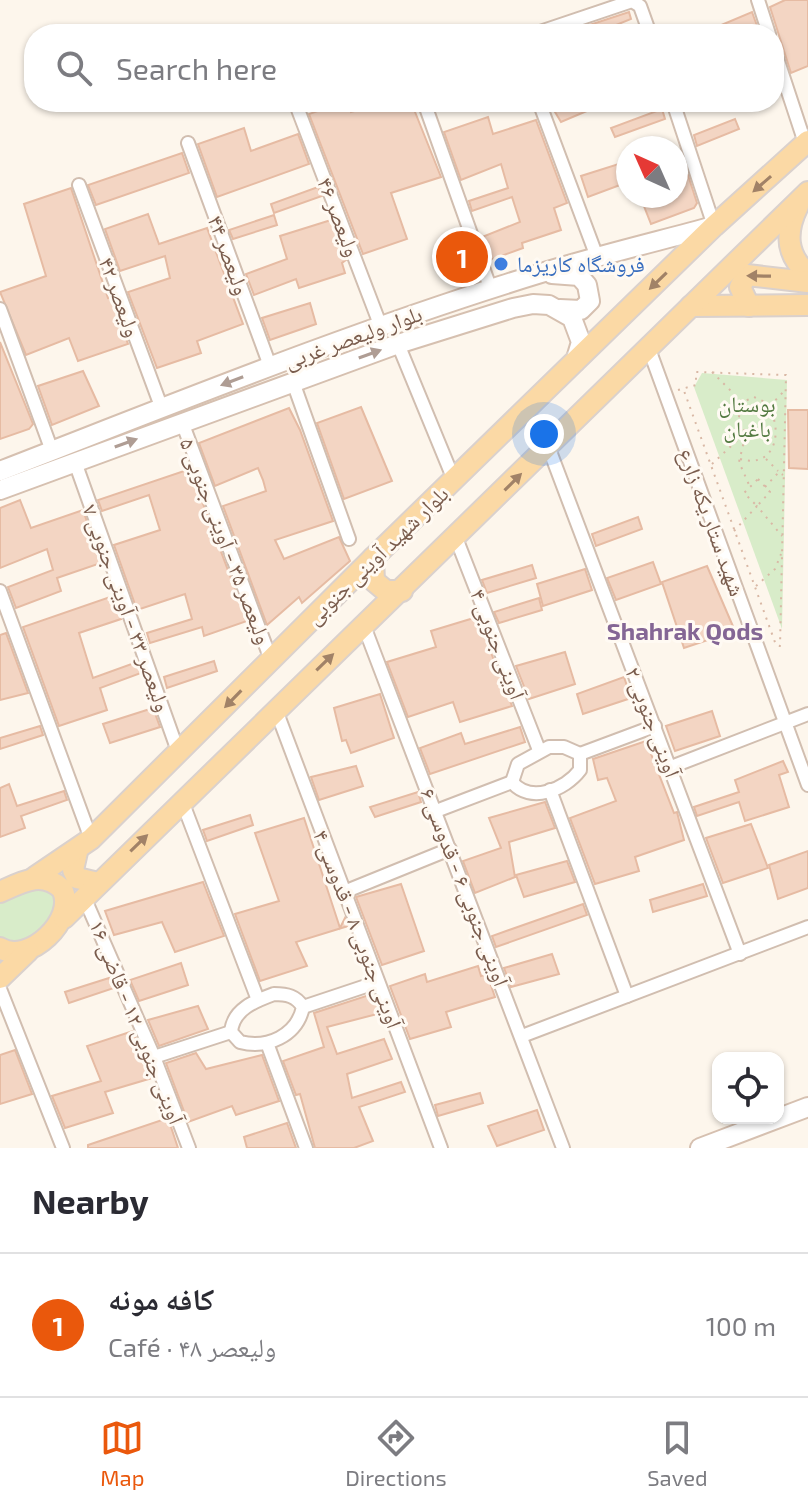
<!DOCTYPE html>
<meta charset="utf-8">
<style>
body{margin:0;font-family:"Exo 2","Noto Naskh Arabic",sans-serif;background:#f2f2f3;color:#2b2b33}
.controls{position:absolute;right:24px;bottom:24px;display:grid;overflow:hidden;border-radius:16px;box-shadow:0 2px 6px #0004}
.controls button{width:72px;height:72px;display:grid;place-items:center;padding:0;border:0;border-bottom:2px solid #e1e1e2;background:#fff;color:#2b2b33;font:40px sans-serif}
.compass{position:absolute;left:616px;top:136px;width:72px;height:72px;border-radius:50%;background:#fff;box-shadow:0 2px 6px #0004;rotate:315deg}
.you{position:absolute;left:544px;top:434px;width:28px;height:28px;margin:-20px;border:6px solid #fff;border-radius:50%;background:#1a73e8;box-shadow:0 0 0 12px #1a73e833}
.badge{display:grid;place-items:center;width:52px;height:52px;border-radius:50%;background:#ea580c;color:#fff;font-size:26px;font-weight:700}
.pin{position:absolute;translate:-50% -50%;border:4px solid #fff;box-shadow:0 2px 8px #0006}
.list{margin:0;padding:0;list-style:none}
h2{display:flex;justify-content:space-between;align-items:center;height:104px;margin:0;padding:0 32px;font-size:34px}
h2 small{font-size:26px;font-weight:400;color:#7c7c81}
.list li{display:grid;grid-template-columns:52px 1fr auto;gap:24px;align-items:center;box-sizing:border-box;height:144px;padding:0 32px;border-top:2px solid #e1e1e2}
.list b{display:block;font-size:30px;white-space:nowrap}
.list p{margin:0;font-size:26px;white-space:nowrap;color:#7c7c81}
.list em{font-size:26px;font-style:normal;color:#7c7c81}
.icon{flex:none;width:44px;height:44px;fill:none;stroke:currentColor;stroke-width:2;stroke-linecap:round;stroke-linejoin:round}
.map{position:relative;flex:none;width:808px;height:1148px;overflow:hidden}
.search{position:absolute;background:#fff;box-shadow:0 2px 6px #0004;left:24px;right:24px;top:24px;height:88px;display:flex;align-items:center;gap:20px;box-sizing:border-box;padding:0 28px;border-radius:32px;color:#7c7c81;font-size:30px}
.sheet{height:248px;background:#fff}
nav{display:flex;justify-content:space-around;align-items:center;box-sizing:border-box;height:112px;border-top:2px solid #e1e1e2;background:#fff;font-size:22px;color:#7c7c81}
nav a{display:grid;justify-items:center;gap:4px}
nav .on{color:#ea580c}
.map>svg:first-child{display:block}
</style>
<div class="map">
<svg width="808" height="1148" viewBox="0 0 808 1148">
<rect width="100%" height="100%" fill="#fdf6ec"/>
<g fill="#d8ecc9">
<path d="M702,373L787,380L782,629L694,387Z"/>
<path d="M41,887L55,897V913L29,939L8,943L0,938V898Z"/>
</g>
<g fill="#f3d5c3" stroke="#e6bba3" stroke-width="2">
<path d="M785,0H808V66L791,73L770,7Z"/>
<path d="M629,12L631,19L594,34H562Z"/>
<path d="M752,12L760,34H700Z"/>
<path d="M343,102H348L351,112L386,102H411L441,177L391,193L407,239L363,254L309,114Z"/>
<path d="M549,102H608L561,122Z"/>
<path d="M662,109L665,119L615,137L611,128Z"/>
<path d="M488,117L493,134L536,120L567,203L554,208L561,230L522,243L523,248L490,260L482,237L520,222L512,197L472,211L469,201L508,188L501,164L461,180L444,132Z"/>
<path d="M735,119L739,129L697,146L694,135Z"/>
<path d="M244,128L251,151L298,134L309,164L217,197L198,144Z"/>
<path d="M182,153L189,173L96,205L88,185Z"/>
<path d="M628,161V182L588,197L581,176Z"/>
<path d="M688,175L697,203L694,208L651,224L640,196H676V180Z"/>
<path d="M318,187L322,196L274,213L271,204Z"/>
<path d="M71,188L108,298L111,297L128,344L78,361L69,338L26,355L0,292L46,276L24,204Z"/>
<path d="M148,214L159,244L207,228L243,324L197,341L201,353L157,368L128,292L170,278L165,256L120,271L105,229Z"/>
<path d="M274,215L277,225L233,239L229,230Z"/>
<path d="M331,220L346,260L342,263L345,273L299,288L296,279L254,295L246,274L287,259L280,236Z"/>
<path d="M310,303L316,324L270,340L262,318Z"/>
<path d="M0,342L33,424L29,429L0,439Z"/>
<path d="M83,371L99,406L52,425L38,386Z"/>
<path d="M361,407L392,481L344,499L317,423Z"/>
<path d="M289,408L300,430L333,521L275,540L284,559L339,537L350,561L302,603L299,597L267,625L223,506L266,491L263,480L258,468L215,486L199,443Z"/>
<path d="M788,410H808V469L789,468Z"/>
<path d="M190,469L247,621L204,636L202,627L150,643L147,633L192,619L185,594L137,610L114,545L160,530L149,495L102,511L98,500Z"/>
<path d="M20,500L31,528L83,510L101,563L57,578L61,591L16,608L8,587L53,570L47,549L0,568V508Z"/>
<path d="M638,517L642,529L596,546L592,534Z"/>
<path d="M653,562L661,584L616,600L607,578Z"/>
<path d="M532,565L536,578L487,593L482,580Z"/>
<path d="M707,566L735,631L684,648L662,582Z"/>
<path d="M585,569L592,590L543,606L537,584Z"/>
<path d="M113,596L121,619L79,633L93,678L137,662L141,673L100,688L107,710L59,726L23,627Z"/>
<path d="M539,598L542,610L499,623L494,612Z"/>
<path d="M477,617L512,706L460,722L453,702L408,717L387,662L436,647L431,631Z"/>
<path d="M6,633L28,693L0,700V635Z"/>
<path d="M565,652L575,684L529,699L516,666Z"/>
<path d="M214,661L217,671L167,688L164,677Z"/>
<path d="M624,677L631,698L583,714L577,694Z"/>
<path d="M380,694L394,738L351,753L346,740L342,741L334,708Z"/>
<path d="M153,708L160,727L110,743L103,724Z"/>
<path d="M712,711L720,736L675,751L666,726Z"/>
<path d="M40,726L43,735L0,749V738Z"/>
<path d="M520,727L525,742L430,774L420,748L461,733L465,744Z"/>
<path d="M646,741L674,813L677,812L684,840L635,857L639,871L595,884L570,818L616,801L607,778L598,780L593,759Z"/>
<path d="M783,761L788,772L779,775L789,807L745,821L739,802L697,816L694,807L739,792L735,780Z"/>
<path d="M356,766L363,786L319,800L311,777Z"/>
<path d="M9,784L17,806L64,791L67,800L21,816L25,828L0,837V788Z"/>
<path d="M418,792L421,802L375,817L370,807Z"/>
<path d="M545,802L555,828L509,842L515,877L475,893L463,861L501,848L489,818Z"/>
<path d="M250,815L253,825L207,841L203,830Z"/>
<path d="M304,818L340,928L345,918L348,926L296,942L307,966L260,981L235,914L279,901L255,833Z"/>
<path d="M751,824L768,868L723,883L706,838Z"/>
<path d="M808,851V888L778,899L769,865Z"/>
<path d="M567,861L575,882L524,897L516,875Z"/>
<path d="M203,882L224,936L175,952L162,922L114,935L105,911Z"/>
<path d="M401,884L424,951L382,965L356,897Z"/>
<path d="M703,884L707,896L653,912L650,900Z"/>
<path d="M583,904L587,915L496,947L492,936Z"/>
<path d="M552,954L559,974L511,987L504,968Z"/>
<path d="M181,963L188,985L139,1001L130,980Z"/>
<path d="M478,966L481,976L487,974L495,997L446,1012L451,1027L410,1039L390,986L425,974L427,982Z"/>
<path d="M109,978L114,988L69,1003L65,992Z"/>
<path d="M366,996L376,1001L381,1013L327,1027L337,1054L384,1039L392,1059L347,1074L352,1098L401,1082L405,1092L359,1107L373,1141L354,1148H315L300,1094L296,1095L283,1061L324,1047L314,1013Z"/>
<path d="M198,1006L208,1029L159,1046L148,1020Z"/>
<path d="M133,1031L152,1078L105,1092L113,1113L65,1128L52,1096L101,1081L87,1046Z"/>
<path d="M15,1050L32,1094L0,1104V1055Z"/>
<path d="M196,1053L206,1069L262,1055L279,1101L236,1115L232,1106L188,1122L166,1063Z"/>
<path d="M480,1093L483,1103L438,1116L435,1105Z"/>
<path d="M537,1110L544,1130L497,1146L488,1126Z"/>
<path d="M168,1118L178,1148H88V1145Z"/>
<path d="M287,1123L296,1148H247L244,1137Z"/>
</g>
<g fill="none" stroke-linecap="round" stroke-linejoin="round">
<defs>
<g id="minor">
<path d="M758,0L769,34"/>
<path d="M534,34L632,1L640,6L650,34"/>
<path d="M774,49L805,143"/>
<path d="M424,102L491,290"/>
<path d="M539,102L597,257"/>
<path d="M673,102L714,226"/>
<path d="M297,107L381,327"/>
<path d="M188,143L270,366"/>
<path d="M79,185L162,409"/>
<path d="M0,309L52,451"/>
<path d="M398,344L454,480"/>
<path d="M649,349L808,785"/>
<path d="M293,382L349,539"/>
<path d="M182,422L271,660"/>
<path d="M548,446L740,954"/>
<path d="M75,462L179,754"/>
<path d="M456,538L539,750"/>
<path d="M0,591L91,839"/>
<path d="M364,626L563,1148"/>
<path d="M276,710L441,1148"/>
<path d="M549,747H564L580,754V770C565,790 530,804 512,782L518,764Z"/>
<path d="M580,754L655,726"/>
<path d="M671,767L808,714"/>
<path d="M550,790L627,996"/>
<path d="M182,801L258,1000"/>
<path d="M436,811L512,782"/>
<path d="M344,892L450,849"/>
<path d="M84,897L154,1057L189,1148"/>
<path d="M0,989L63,1148"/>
<path d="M274,994C287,994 296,996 303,1007C297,1036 267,1049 240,1042L231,1032C233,1009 255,1001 274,994Z"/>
<path d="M303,1007L378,982"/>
<path d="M522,1036L808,927"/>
<path d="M267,1043L306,1148"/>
<path d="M154,1057L231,1032"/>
</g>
<g id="secondary">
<path d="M552,274L579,276L587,285L590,301L581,310L560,309"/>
<path d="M0,471C178,402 355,330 538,274C596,256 655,242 714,226"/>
<path d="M0,490L398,344L513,308L533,304L549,305L572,318L581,342L575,362"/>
<path d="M700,1148L808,1107"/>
</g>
<g id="primary">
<path d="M798,206C785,232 786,255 808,274"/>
<path d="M691,306L808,305"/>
<path d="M749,306L740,287L747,275L808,282"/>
<path d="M373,558L374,581L386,591H402"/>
<path d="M77,852L73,870L77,878L98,883"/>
<path d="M35,877L91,839L373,558L714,226L808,141"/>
<path d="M0,892C22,882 42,870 62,889C78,919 28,966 0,948"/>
<path d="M64,918L808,192"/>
<path d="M0,978L28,951"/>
</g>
</defs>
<use href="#minor" stroke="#d1beb0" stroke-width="16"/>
<use href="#secondary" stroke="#d6c0b0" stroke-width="22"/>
<use href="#primary" stroke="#dad1cd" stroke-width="24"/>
<g stroke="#d9b8a5" stroke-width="2" stroke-dasharray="2 6" stroke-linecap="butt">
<path d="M712,372L742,402L738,422L746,433L739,462L750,487"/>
<path d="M678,390L696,385V372L786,375L780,646L776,645L683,388"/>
<path d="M770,406L785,390"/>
<path d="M740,459C777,470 785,426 765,402L754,397L743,402"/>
<path d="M766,459L778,471"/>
<path d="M712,464L745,433"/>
<path d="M758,479L770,492L757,506L744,493Z"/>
<path d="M765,487L779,472L783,475"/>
<path d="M734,531L757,506L782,536"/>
<path d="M756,586L775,569L781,554"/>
</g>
<use href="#minor" stroke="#fff" stroke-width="12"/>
<use href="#secondary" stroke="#fff" stroke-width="18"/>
<use href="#primary" stroke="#fbd9a5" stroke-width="20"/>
</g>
<defs><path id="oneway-solid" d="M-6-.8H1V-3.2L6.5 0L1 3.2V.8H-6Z" transform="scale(2)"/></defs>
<g fill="#a18267">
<use href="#oneway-solid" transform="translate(762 184) rotate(139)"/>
<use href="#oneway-solid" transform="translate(759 276) rotate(-179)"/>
<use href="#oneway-solid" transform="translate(658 281) rotate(136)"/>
<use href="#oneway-solid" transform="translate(513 482) rotate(-45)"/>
<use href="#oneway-solid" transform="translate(325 662) rotate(-44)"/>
<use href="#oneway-solid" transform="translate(233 699) rotate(134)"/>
<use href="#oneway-solid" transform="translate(139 843) rotate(-44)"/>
</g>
<g fill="#af9d94">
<use href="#oneway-solid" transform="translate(370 354) rotate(-20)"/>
<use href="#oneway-solid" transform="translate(232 381) rotate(159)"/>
<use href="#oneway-solid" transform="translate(126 443) rotate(-20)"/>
</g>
<circle fill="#3f7fe0" stroke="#fffaf3" stroke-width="3" cx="501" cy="264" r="8"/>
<g text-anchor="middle" stroke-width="6" stroke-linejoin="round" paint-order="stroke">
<g font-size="22" fill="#7a5c4d" stroke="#fffaf3">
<text transform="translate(339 217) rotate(69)" y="8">ولیعصر ۴۶</text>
<text transform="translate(229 255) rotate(70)" y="8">ولیعصر ۴۴</text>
<text transform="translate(120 297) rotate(70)" y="8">ولیعصر ۴۲</text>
<text transform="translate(353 337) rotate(-20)" y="8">بلوار ولیعصر غربی</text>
<text transform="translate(712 522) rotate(70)" y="8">شهید ستار یکه زارع</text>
<text transform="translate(226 541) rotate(69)" y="8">ولیعصر ۳۵ - آوینی جنوبی ۵</text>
<text transform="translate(377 555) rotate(-44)" y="8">بلوار شهید آوینی جنوبی</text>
<text transform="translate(127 608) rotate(70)" y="8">ولیعصر ۳۳ - آوینی جنوبی ۷</text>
<text transform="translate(498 644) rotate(69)" y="8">آوینی جنوبی ۴</text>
<text transform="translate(653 722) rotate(69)" y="8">آوینی جنوبی ۲</text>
<text transform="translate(465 887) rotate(69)" y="8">آوینی جنوبی ۶ - قدوسی ۶</text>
<text transform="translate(358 929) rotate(69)" y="8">آوینی جنوبی ۸ - قدوسی ۴</text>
<text transform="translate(137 1022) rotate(68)" y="8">آوینی جنوبی ۱۲ - قاضی ۱۶</text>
</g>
<g font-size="22" fill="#366cbe" stroke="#fffaf3" text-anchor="start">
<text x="517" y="272">فروشگاه کاریزما</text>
</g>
<g font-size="22" fill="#537a41" stroke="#fffaf3">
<text x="747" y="412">بوستان<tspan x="747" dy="25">باغبان</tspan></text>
</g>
<g font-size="24" font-weight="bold" fill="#846695" stroke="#fffaf3">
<text x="685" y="640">Shahrak Qods</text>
</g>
</g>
</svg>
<div class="controls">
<button><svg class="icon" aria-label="locate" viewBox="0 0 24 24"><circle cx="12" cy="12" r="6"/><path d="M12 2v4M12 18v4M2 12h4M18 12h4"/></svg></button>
</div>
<svg class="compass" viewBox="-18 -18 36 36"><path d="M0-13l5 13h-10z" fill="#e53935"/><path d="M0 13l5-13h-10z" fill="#7c7c81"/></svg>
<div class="you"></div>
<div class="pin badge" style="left:462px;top:257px">1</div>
<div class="search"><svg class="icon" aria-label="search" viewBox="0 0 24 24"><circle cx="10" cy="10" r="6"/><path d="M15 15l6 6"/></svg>Search here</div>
</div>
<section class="sheet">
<h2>Nearby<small></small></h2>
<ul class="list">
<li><span class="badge">1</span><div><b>کافه مونه</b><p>Café · ولیعصر ۴۸</p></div><em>100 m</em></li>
</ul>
</section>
<nav>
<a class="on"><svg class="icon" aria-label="map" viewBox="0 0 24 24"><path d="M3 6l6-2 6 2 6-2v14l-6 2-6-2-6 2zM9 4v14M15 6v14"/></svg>Map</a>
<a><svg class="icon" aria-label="directions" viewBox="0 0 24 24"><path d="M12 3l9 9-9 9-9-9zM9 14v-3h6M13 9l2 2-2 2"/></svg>Directions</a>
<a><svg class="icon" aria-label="saved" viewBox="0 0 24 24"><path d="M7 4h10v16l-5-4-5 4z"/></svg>Saved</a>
</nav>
